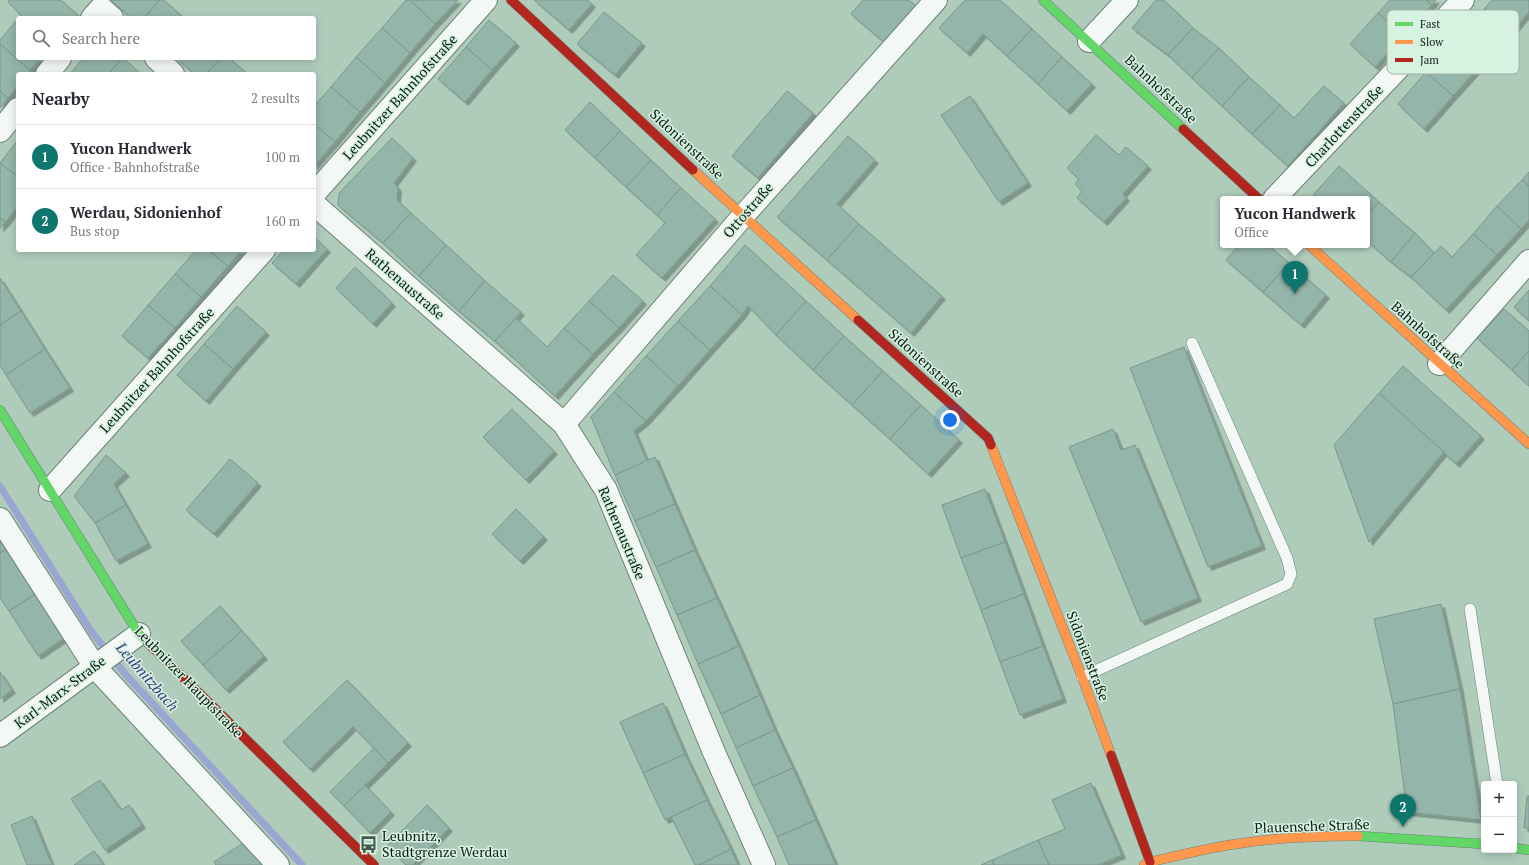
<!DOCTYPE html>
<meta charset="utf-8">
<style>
body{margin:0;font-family:"PT Serif",serif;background:#f2f2f3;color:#2b2b33}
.controls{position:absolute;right:12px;bottom:12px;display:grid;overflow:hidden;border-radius:4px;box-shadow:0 2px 10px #0003}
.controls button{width:36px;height:36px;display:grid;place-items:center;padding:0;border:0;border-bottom:1px solid #e1e1e2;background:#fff;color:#2b2b33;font:20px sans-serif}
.you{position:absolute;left:950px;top:420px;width:14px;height:14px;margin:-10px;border:3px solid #fff;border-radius:50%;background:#1a73e8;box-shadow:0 0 0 6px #1a73e833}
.badge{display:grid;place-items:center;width:26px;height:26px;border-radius:50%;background:#0f766e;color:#fff;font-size:13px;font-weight:700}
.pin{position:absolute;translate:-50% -33px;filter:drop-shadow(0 1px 2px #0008)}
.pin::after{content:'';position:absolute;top:21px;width:14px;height:12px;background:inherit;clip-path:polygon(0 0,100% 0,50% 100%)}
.popup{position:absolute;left:1220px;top:196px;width:150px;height:52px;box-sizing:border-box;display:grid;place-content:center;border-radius:4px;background:#fff;filter:drop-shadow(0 1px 3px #0005);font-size:13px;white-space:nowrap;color:#7c7c81}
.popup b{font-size:15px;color:#2b2b33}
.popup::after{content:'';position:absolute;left:50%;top:100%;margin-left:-8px;border:8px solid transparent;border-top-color:#fff}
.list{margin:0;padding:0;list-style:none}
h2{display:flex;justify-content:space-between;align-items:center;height:52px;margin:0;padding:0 16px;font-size:17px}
h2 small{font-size:13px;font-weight:400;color:#7c7c81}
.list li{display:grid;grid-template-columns:26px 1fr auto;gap:12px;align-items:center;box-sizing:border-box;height:64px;padding:0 16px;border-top:1px solid #e1e1e2}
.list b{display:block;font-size:15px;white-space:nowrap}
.list p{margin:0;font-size:13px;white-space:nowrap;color:#7c7c81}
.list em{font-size:13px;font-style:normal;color:#7c7c81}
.icon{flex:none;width:22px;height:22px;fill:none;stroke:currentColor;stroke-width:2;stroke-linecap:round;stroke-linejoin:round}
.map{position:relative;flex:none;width:1529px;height:865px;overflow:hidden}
.search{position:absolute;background:#fff;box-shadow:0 2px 10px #0003;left:16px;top:16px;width:300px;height:44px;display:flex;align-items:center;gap:10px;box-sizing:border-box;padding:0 14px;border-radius:4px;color:#7c7c81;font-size:15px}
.panel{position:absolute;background:#fff;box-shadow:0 2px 10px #0003;left:16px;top:72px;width:300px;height:180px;border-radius:4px}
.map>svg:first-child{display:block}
</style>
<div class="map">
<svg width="1529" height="865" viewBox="0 0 1529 865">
<defs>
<filter id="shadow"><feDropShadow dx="3.5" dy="3.5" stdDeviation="0" flood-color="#0004"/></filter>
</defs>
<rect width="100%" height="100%" fill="#afccbb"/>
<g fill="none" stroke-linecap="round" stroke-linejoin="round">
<path stroke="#98a6d1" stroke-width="7" d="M0,486L91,631L126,675L302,865"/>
</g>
<g fill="#94b5a9" stroke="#7c978c" filter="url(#shadow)">
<path d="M9,0H61L78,15L75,18H18V58H41L30,70L0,44V40L21,15L8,2Z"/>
<path d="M111,0H160L144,18H131Z"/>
<path d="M160,0H164L184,18H144Z"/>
<path d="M406,0H410L435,24L410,53L382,28Z"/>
<path d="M410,0H458L435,24Z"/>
<path d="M534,0H588L592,4L569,30Z"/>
<path d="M863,0H909L916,6L885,43L851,14Z"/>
<path d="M965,0H1000L1032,29L1007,56L983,34L967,53L939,28Z"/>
<path d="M1156,0H1164L1193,28L1168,55L1132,28Z"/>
<path d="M1390,0H1426L1432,5L1403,36L1378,13Z"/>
<path d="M1426,0H1436L1432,5Z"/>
<path d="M1492,0H1529V12L1512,32L1485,8Z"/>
<path d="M1485,8L1512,32L1482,64L1456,40Z"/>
<path d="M604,12L642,43L615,75L577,44Z"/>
<path d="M1378,13L1403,36L1375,67L1350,44Z"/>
<path d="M489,20L516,43L492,70L466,47Z"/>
<path d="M382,28L410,53L385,83L356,57Z"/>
<path d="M1193,28L1219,48L1192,78L1168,55Z"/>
<path d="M1032,29L1062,57L1038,84L1007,56Z"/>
<path d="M1456,40L1482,64L1453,96L1426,72Z"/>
<path d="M0,44L30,70L27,74H18V86L8,98L0,91Z"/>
<path d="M466,47L492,70L465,102L438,79Z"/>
<path d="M1219,48L1249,77L1222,106L1192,78Z"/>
<path d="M356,57L385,83L360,112L331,87Z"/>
<path d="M1062,57L1092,84L1067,111L1038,84Z"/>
<path d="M83,58H122L109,74H70Z"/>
<path d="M122,58H123L141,74H109Z"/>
<path d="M176,58H221L206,74H195Z"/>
<path d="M221,58H229L248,74H206Z"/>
<path d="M1426,72L1453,96L1424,129L1398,104Z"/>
<path d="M1249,77L1280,105L1252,134L1222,106Z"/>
<path d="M1324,86L1344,103L1288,166L1252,134L1280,105L1294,118Z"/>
<path d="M331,87L360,112L335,142L314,124V106Z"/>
<path d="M0,91L8,98L0,108Z"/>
<path d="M787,91L813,113L758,178L732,156Z"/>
<path d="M970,96L1028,183L999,202L941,115Z"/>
<path d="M590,102L620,131L595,158L565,130Z"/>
<path d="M314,124L335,142L314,166Z"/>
<path d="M620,131L651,160L626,187L595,158Z"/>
<path d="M1096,135L1119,155L1126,147L1148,166L1123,194L1126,198L1104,222L1077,198L1082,191L1075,184L1079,179L1067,168Z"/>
<path d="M848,136L875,160L837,204L859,224L827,260L777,217Z"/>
<path d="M392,138L413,158L394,183L398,188L397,200L411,213L383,243L338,205L339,193Z"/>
<path d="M18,140V177L0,163Z"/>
<path d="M651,160L681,188L657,215L626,187Z"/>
<path d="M0,163L18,177V206L6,222L0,218Z"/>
<path d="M1339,166L1379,202L1367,215V199H1318L1313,195Z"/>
<path d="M1529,172V186L1522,180Z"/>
<path d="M1522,180L1529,186V220L1521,229L1497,206Z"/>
<path d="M681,188L715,219L662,278L636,255L665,223L657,215Z"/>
<path d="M1379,202L1415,233L1391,262L1367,241V215Z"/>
<path d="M1497,206L1521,229L1497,255L1473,234Z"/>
<path d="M411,213L446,245L419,276L383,243Z"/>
<path d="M0,218L6,222L0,228Z"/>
<path d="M859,224L942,296L911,333L827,260Z"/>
<path d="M1415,233L1434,253L1411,277L1391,262Z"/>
<path d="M1473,234L1497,255L1446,310L1411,277L1441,246L1452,257Z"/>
<path d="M314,237L327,249L296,284L272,263L284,250H314Z"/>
<path d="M446,245L485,281L459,311L419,276Z"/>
<path d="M745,245L806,301L776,335L748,306L742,315L710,286Z"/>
<path d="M1239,245H1268L1289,263L1263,292L1226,260Z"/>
<path d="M196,250H208L228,266L201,297L175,274Z"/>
<path d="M208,250H242L228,266Z"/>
<path d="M1289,263L1326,295L1301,325L1263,292Z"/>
<path d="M355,267L392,303L373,324L336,288Z"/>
<path d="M175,274L201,297L175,328L148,305Z"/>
<path d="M613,275L643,301L619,328L589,301Z"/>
<path d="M0,278L21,311L0,325Z"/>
<path d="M485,281L521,312L495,341L459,311Z"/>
<path d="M710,286L742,315L710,350L678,321Z"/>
<path d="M1529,290V321L1514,307Z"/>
<path d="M589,301L619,328L593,354L564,328Z"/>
<path d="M806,301L844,336L813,370L776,335Z"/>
<path d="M148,305L175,328L148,358L122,336Z"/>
<path d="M237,306L266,332L233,369L204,344Z"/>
<path d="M1504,309L1529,331V351L1512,370L1477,338Z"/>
<path d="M21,311L45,349L6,375L0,365V325Z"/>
<path d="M516,318L547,347L564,328L593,354L555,396L495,341Z"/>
<path d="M678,321L710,350L678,386L646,356Z"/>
<path d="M844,336L883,371L852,405L813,370Z"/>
<path d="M204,344L233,369L206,401L177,375Z"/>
<path d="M1184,347L1262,546L1208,567L1130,368Z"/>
<path d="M45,349L70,388L30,413L6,375Z"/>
<path d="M1529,351V386L1512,370Z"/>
<path d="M646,356L678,386L646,421L614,392Z"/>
<path d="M1403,366L1481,436L1456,464L1379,393Z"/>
<path d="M883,371L921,405L890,439L852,405Z"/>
<path d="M614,392L646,421L634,431L647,461L615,475L591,417Z"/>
<path d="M1379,393L1444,452L1369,542L1334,445Z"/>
<path d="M921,405L959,440L928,474L890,439Z"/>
<path d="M512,409L554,451L526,480L483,437Z"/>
<path d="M1113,429L1121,450L1135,445L1198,598L1141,622L1069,447Z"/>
<path d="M106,455L126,473L114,484L126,505L95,523L74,496Z"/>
<path d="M655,457L675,504L635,521L615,475Z"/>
<path d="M230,459L258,483L214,534L186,510Z"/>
<path d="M985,489L1005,542L961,558L942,505Z"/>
<path d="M675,504L695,550L656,567L635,521Z"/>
<path d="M126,505L148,544L116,561L95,523Z"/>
<path d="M516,509L544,537L520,561L492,534Z"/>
<path d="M0,536L8,548L0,553Z"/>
<path d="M1005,542L1024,594L981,610L961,558Z"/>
<path d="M8,548L37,593L9,611L0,598V553Z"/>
<path d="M695,550L717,598L677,615L656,567Z"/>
<path d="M37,593L66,637L38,656L9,611Z"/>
<path d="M1024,594L1043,646L1000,662L981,610Z"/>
<path d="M717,598L739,646L698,664L677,615Z"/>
<path d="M1441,604L1460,689L1393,704L1374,619Z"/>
<path d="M220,606L242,631L203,665L181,641Z"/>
<path d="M242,631L264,656L226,690L203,665Z"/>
<path d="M739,646L760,695L721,714L698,664Z"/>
<path d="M1043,646L1063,699L1020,715L1000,662Z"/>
<path d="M0,672L12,690L0,699Z"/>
<path d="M347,680L408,743L388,763L353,727L310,769L283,742Z"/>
<path d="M1460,689L1481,820L1407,812L1393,704Z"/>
<path d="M760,695L775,730L736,748L721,714Z"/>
<path d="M663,703L685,754L643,773L620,722Z"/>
<path d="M775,730L793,768L753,786L736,748Z"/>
<path d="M374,748L388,763L344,806L330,792Z"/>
<path d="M685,754L707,800L665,820L643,773Z"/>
<path d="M793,768L816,820L777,837L753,786Z"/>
<path d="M100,780L121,810L129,805L142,825L105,850L71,799Z"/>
<path d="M1091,783L1122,855L1098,865H1049L1038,840L1065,829L1052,800Z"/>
<path d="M365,785L391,812L370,833L344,806Z"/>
<path d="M1527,796H1529V828H1524Z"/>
<path d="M707,800L731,849L699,865H695L671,817Z"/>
<path d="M427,805L449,828L413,865H406L387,846Z"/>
<path d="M32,816L52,865H27L11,825Z"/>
<path d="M816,820L836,865H789L777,837Z"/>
<path d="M1038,840L1049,865H994L992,860Z"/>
<path d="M246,841L262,865H216L214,862Z"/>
<path d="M731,849L738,865H699Z"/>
<path d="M94,851L104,865H74Z"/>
<path d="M992,860L994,865H981Z"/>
</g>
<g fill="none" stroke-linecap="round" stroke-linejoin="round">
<defs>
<g id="lane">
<path d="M1470,609L1497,784"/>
<path d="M1082,677L1287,584L1291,574L1287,558L1192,343"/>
</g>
<g id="street">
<path d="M92,18L101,8L112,18"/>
<path d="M1089,41L1127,0"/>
<path d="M156,58L173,74"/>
<path d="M47,74L60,58"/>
<path d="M0,131L18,109"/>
<path d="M314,194L486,0"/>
<path d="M1274,199L1463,0"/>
<path d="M314,204L564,424L606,490L713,750L764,865"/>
<path d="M1439,364L1529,261"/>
<path d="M564,424L743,216L936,0"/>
<path d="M50,490L264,250"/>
<path d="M0,519L95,667L278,865"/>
<path d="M0,736L139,634"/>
</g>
<g id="fast">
<path d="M1043,0L1183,129"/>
<path d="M0,410L139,634L148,643"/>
<path d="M1358,836L1484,844"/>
<path d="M1514,848L1529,850"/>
</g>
<g id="slow">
<path d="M693,170L858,320"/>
<path d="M1309,245L1529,444"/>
<path d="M991,445L1082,677L1111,755"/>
<path d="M1144,865L1150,862C1181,855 1211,847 1243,843C1281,837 1320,836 1358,836"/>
</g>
<g id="jam">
<path d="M511,0L693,170"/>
<path d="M1183,129L1259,199"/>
<path d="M858,320L988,438L991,445"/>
<path d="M148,643L374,865"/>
<path d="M1111,755L1150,862"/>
</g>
</defs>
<use href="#lane" stroke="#6c8376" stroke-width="12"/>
<use href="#street" stroke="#6c8376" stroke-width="24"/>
<use href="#fast" stroke="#6c8376" stroke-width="10"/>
<use href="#slow" stroke="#6c8376" stroke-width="10"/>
<use href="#jam" stroke="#6c8376" stroke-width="10"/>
<use href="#lane" stroke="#f3f7f5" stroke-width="11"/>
<use href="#street" stroke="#f3f7f5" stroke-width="22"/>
<use href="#fast" stroke="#63d668" stroke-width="9"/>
<use href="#slow" stroke="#ff974d" stroke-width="9"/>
<use href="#jam" stroke="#b3261e" stroke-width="9"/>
</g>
<defs>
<symbol id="bus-bare" viewBox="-9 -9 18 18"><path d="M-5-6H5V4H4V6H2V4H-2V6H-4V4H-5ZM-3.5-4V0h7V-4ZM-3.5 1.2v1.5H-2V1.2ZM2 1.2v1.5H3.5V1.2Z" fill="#425a4d" stroke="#d8f2e1" stroke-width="2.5" paint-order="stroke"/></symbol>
</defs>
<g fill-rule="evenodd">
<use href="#bus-bare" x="356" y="832" width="25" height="25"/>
</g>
<g text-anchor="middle" stroke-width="3" stroke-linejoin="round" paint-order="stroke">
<g font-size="14" fill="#081d12" stroke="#d8f2e1">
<text transform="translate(1161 89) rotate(43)" y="5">Bahnhofstraße</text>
<text transform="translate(400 97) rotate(-48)" y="5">Leubnitzer Bahnhofstraße</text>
<text transform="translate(1344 126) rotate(-47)" y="5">Charlottenstraße</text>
<text transform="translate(687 144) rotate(43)" y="5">Sidonienstraße</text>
<text transform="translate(748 210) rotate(-49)" y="5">Ottostraße</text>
<text transform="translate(405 284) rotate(41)" y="5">Rathenaustraße</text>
<text transform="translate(1428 335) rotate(42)" y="5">Bahnhofstraße</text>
<text transform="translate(926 363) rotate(42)" y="5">Sidonienstraße</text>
<text transform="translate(157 370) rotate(-48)" y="5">Leubnitzer Bahnhofstraße</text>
<text transform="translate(622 533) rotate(67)" y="5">Rathenaustraße</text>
<text transform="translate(1088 656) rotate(69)" y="5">Sidonienstraße</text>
<text transform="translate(189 682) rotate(46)" y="5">Leubnitzer Hauptstraße</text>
<text transform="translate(60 692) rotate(-37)" y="5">Karl-Marx-Straße</text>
<text transform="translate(1312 826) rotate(-2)" y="5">Plauensche Straße</text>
</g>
<g font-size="14" fill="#081d12" stroke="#d8f2e1" text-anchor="start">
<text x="382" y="841">Leubnitz,<tspan x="382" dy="16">Stadtgrenze Werdau</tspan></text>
</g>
<g font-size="15" font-style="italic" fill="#383989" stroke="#d8f2e1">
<text transform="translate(147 677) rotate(49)" y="5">Leubnitzbach</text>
</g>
</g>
<rect x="1387" y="10" width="132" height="64" rx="6" fill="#d8f2e1" stroke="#9ab2a3" stroke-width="1"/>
<rect x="1395" y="22" width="18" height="4" fill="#63d668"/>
<rect x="1395" y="40" width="18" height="4" fill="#ff974d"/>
<rect x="1395" y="58" width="18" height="4" fill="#b3261e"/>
<g font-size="11" fill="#081d12">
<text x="1420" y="28">Fast</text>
<text x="1420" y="46">Slow</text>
<text x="1420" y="64">Jam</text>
</g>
</svg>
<div class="controls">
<button>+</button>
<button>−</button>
</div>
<div class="you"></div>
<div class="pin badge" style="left:1295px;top:294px">1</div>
<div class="popup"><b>Yucon Handwerk</b>Office</div>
<div class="pin badge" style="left:1403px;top:827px">2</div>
<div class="search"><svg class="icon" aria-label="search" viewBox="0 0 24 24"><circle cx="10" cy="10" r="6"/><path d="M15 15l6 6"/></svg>Search here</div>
<section class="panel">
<h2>Nearby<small>2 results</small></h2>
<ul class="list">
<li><span class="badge">1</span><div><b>Yucon Handwerk</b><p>Office · Bahnhofstraße</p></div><em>100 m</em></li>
<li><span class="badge">2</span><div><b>Werdau, Sidonienhof</b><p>Bus stop</p></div><em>160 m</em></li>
</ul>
</section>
</div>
